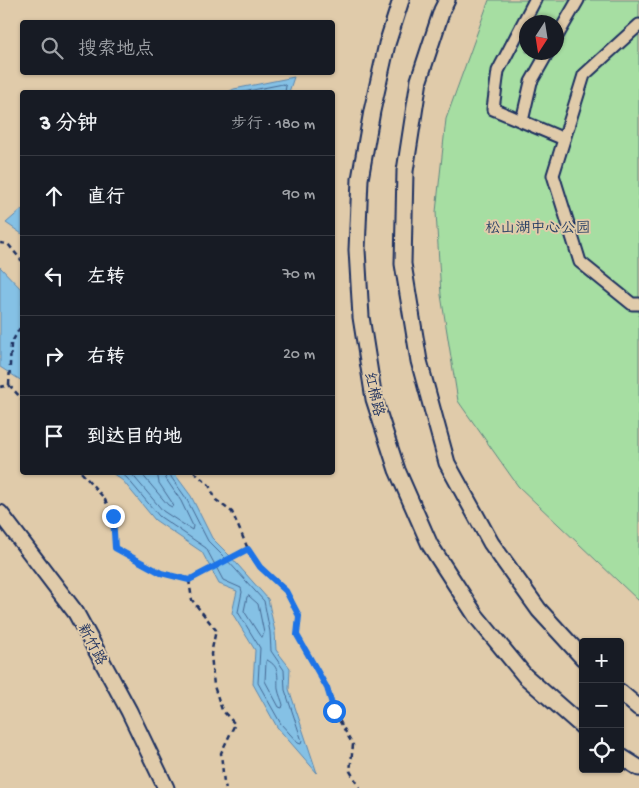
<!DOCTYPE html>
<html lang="zh">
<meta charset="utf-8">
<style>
body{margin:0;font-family:"Gochi Hand","LXGW WenKai TC",sans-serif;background:#242831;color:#f1f3f6}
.controls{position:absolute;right:15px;bottom:15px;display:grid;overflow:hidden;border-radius:5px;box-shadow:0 1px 4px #0004}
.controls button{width:45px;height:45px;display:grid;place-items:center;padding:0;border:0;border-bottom:1px solid #363941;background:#171b24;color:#f1f3f6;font:25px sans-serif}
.compass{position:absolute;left:519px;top:15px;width:45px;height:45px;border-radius:50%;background:#171b24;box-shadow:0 1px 4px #0004;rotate:192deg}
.stop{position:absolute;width:15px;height:15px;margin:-11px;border:4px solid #1a73e8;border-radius:50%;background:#fff}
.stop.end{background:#1a73e8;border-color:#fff;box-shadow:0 1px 5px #0008}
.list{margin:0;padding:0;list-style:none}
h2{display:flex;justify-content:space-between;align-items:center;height:65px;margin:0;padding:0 20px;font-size:21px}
h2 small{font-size:16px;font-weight:400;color:#9ea1a6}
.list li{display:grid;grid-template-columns:32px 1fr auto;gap:15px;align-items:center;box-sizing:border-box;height:80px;padding:0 20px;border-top:1px solid #363941}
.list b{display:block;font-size:19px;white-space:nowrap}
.list em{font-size:16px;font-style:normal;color:#9ea1a6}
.icon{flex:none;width:28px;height:28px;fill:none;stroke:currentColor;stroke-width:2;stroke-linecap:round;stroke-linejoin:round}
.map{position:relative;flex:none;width:639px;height:788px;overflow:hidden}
.search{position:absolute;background:#171b24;box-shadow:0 1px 4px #0004;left:20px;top:20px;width:315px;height:55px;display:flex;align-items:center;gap:12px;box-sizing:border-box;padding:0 18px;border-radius:5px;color:#9ea1a6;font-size:19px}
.panel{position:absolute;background:#171b24;box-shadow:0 1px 4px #0004;left:20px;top:90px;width:315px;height:385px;border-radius:5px}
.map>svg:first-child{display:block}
</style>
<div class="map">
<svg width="639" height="788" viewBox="0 0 639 788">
<rect width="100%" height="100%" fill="#e0cbaa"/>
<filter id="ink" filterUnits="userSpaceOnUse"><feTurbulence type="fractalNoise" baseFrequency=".02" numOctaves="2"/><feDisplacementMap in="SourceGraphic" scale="10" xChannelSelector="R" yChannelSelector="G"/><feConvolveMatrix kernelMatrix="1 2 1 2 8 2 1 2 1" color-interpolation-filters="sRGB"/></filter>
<g filter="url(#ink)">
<path fill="#a6dea2" stroke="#608680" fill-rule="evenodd" d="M489,0H639V601L518,486L458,401L441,295L436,212L446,119ZM526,22H556V52H526Z"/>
<g fill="#85c1e5" stroke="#5b87af">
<path d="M294,77L289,92H228L234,89Z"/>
<path d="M22,209V234L6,223Z"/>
<path d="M0,267L22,290V381L0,367Z"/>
<path d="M112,473H174L191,496L212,538L230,556L268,599L275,632L276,650L290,668L289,689L317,773L277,727L253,684L255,650L232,613L237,591L219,584L202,552L155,520L123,481Z"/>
</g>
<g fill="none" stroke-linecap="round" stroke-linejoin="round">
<g stroke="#456994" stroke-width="1">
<path d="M243,92L283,84L286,86L285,92"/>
<path d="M120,472L127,478L159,516L206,548L223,580L241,588L242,592L238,612L260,648L258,683L281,724L298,743L301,744L302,741L285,690L284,670L271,651L270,632L264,601L227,560L208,541L186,498L171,477V472"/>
<path d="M130,472L163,511L192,530L193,526L181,501L166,479L164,472"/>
<path d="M140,472L168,505L172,507L173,504L159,483L157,472"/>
<path d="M249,596L258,604L264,633L262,637L260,636L244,611L247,597Z"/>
<path d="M267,660C281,667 277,677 278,689C279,695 282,700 283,705L282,708L279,707L265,681L266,662Z"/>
</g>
<defs>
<g id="minor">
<path d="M535,0L498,71L493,109L564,139"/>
<path d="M639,25L584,75L553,175L580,262L632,304H639"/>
<path d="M556,38L578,0"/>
<path d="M522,121L531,82L548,52"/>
</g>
<g id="secondary">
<path d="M401,0L387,44L372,111L360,179L357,250L361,317L374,399L397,470L430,545L476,616L525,676L583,727"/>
<path d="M447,0L442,10L419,80L405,171L403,264L419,361L447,463L491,543L539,610L583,658"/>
<path d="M0,513L76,613L129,711L166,788"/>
<path d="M620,692L639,708"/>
<path d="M620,756L639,768"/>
</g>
</defs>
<use href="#minor" stroke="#1b2f5e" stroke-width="15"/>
<use href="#secondary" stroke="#1b2f5e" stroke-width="19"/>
<g stroke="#1b2f5e" stroke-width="2.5" stroke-dasharray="5 4" stroke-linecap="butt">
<path d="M0,243L8,244L22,261"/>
<path d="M9,385L11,344L22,324"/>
<path d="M0,387L9,385L22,399"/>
<path d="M81,472L104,498L113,516L115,548L161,573L189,580L248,549"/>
<path d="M194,472L209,485L216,500L232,512L248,549L260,567L286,591L299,616L297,635L327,688L334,711L353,745L350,771L360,788"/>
<path d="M189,580L192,600L216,630L211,654L214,686L222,710L235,724L221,753L224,783L226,788"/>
</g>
<use href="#minor" stroke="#e0cbaa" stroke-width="11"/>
<use href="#secondary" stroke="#e0cbaa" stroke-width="15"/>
</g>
</g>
<g fill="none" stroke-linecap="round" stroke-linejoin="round" filter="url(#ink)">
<path stroke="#1a73e8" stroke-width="6" d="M113,516L115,548L161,573L189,580L248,549L260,567L286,591L299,616L297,635L327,688L334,711"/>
</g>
<g text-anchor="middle" stroke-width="4" stroke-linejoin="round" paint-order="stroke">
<g font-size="15" fill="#294065" stroke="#e0cbaa">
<text x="538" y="232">松山湖中心公园</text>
</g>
<g font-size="15" fill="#1b2f5e" stroke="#e0cbaa">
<text transform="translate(375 394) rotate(77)" y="5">红棉路</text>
<text transform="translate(93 644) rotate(62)" y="5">新竹路</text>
</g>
</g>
</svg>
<div class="controls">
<button>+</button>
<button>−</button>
<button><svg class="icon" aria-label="locate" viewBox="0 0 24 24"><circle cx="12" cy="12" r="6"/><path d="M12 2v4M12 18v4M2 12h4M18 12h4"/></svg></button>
</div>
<svg class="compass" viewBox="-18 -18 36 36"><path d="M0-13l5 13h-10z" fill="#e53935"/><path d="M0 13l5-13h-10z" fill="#9ea1a6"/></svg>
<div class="stop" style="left:334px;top:711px"></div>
<div class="stop end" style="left:113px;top:516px"></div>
<div class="search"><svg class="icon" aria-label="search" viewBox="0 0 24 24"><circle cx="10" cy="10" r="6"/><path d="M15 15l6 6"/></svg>搜索地点</div>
<section class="panel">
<h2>3 分钟<small>步行 · 180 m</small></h2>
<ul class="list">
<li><svg class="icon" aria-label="ahead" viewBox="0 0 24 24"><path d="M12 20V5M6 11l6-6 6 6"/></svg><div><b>直行</b></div><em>90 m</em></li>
<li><svg class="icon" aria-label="left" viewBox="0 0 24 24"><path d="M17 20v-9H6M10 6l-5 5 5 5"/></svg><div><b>左转</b></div><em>70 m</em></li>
<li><svg class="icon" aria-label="right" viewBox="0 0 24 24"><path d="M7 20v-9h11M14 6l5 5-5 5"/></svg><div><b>右转</b></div><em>20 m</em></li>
<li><svg class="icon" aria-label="arrive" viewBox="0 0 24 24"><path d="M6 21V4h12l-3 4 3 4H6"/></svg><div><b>到达目的地</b></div></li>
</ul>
</section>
</div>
